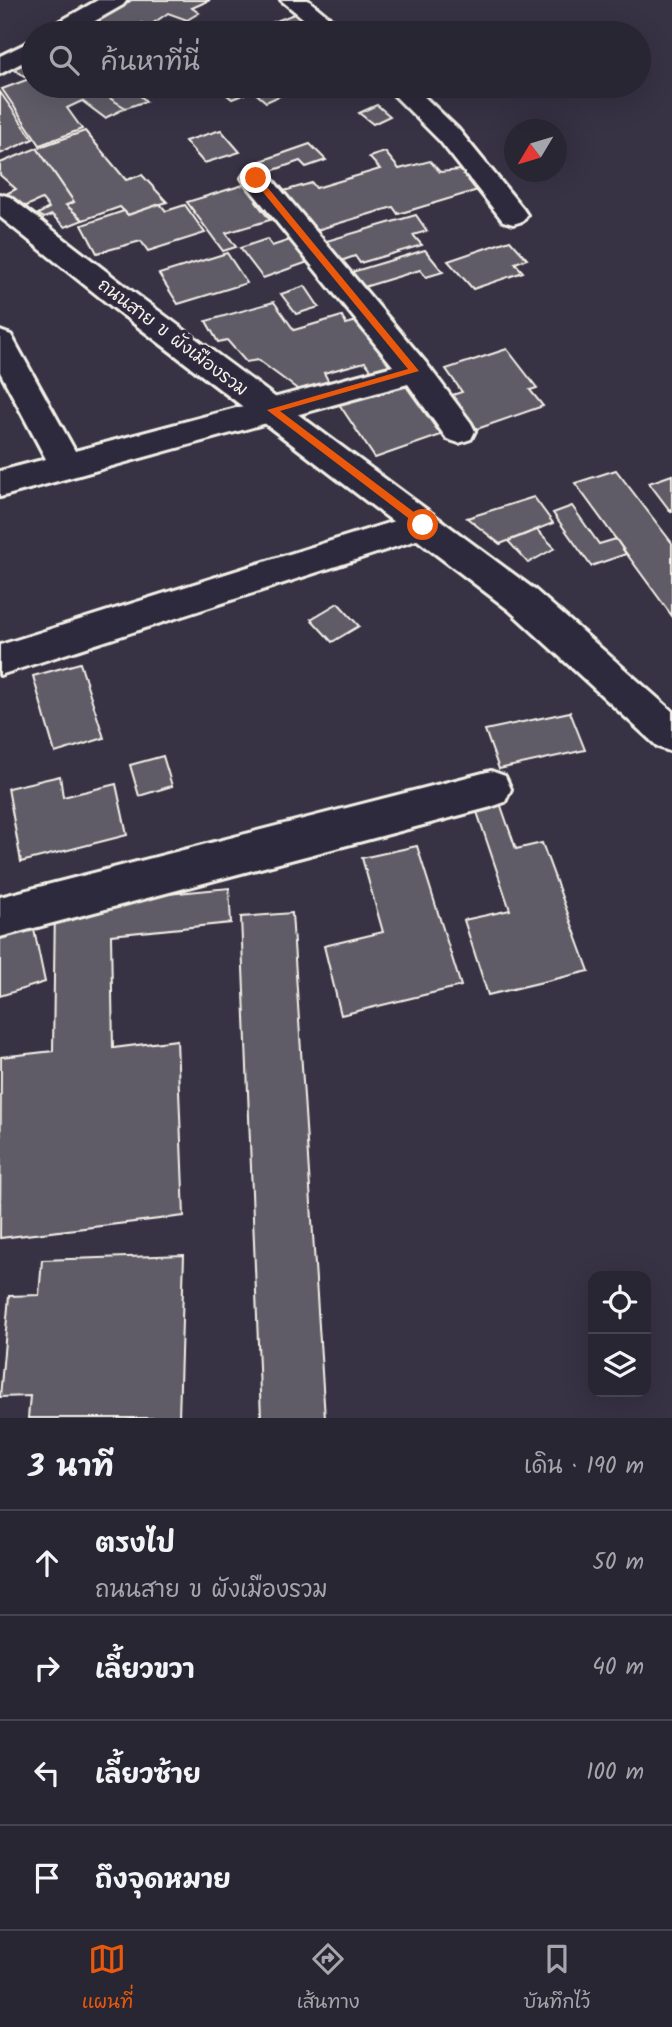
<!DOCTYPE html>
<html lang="th">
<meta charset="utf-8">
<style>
body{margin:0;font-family:Kalam,"Playpen Sans Thai",sans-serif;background:#35323f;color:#f1f3f6}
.controls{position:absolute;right:21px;bottom:21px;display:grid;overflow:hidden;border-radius:14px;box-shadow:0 7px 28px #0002}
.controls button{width:63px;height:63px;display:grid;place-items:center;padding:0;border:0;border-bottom:2px solid #45434e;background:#292633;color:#f1f3f6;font:35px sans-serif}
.compass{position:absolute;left:504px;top:119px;width:63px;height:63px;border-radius:50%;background:#292633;box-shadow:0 7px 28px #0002;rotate:232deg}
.stop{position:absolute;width:21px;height:21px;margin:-16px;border:5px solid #ea580c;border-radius:50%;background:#fff}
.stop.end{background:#ea580c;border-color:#fff;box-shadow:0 2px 7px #0008}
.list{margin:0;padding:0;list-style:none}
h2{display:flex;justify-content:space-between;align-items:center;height:91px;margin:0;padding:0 28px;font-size:30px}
h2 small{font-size:23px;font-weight:400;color:#a5a5ac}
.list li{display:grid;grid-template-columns:46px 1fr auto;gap:21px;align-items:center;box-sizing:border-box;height:105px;padding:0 28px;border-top:2px solid #45434e}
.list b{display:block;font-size:26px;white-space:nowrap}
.list p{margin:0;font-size:23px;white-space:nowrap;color:#a5a5ac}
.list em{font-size:23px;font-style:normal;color:#a5a5ac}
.icon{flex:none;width:38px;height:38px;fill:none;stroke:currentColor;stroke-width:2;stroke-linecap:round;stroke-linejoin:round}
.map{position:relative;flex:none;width:672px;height:1418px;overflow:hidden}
.search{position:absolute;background:#292633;box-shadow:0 7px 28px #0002;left:21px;right:21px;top:21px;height:77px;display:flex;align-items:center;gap:18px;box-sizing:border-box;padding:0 24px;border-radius:38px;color:#a5a5ac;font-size:26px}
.sheet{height:511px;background:#292633}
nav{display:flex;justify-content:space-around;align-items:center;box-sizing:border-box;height:98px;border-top:2px solid #45434e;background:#292633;font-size:19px;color:#a5a5ac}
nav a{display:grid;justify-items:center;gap:4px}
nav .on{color:#ea580c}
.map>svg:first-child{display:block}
</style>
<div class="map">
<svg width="672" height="1418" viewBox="0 0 672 1418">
<rect width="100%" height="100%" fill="#373244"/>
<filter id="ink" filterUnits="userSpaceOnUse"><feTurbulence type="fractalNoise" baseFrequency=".0143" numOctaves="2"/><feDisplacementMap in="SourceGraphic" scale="14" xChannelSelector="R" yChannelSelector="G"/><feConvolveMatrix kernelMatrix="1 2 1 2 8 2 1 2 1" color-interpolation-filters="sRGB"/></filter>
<g filter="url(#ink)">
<g fill="#5f5c67" stroke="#f4f1e8" stroke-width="2">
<path d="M132,0H210L192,8L199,13L187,20L168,13L149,26L142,23L130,30L136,33H74Z"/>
<path d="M294,14L322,33H245Z"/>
<path d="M33,59V86H90L126,108L105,118L82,101L67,108L82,129L40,145L2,89L29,79L13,69Z"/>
<path d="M90,86H130L146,101L126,108Z"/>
<path d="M230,86H277L286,93L266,102L253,91L232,99L221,90Z"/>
<path d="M318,86H345L318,97L308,90Z"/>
<path d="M0,92L33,139L0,154Z"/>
<path d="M377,105L390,116L373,124L359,113Z"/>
<path d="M221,130L240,152L204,163L185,141Z"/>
<path d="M85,131L126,180L142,175L167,202L128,215L120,207L83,220L66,205L74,202L37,148Z"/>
<path d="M310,144L326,160L306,167L300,161L271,171L261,161Z"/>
<path d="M37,148L74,202L66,205L83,220L65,227L52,215L44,218L38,214L49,208L42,199L24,207L6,194L16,189L0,175V163Z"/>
<path d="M385,152L399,169L430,161L440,172L460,170L478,190L398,214L393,207L310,232L280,192L312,183L316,188L380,169L369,157Z"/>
<path d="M250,183L263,199L256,202L270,220L226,233L236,247L223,251L187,202Z"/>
<path d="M160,204L166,211L185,205L205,233L148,251L141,241L97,253L82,225L124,211L128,215Z"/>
<path d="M416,215L427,231L413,235L422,245L360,263L355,256L338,262L323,242Z"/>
<path d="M267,239L272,246L290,240L308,262L263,278L240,248Z"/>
<path d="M510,240L527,259L515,263L523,272L473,289L448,261Z"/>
<path d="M425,250L443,272L426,277L420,270L364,287L352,272Z"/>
<path d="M227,253L247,283L178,304L159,274Z"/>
<path d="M305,286L319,307L296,314L281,294Z"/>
<path d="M274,302L294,330L342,316L346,324L361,320L396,365L373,372L365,362L324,373L331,386L304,394L258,360L246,362L227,340L218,342L206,321Z"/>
<path d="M507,349L537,388L530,390L543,406L477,429L452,395L462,392L446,369Z"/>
<path d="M403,382L441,435L375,458L339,404Z"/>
<path d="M616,470L672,543V616L575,483Z"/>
<path d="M672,475V511L671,512L649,483Z"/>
<path d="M534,497L553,523L500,544L467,518Z"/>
<path d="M572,506L599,544L616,539L626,554L591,566L553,513Z"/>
<path d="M537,530L555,548L528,563L508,541Z"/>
<path d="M338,603L359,626L332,642L311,619Z"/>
<path d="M80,663L104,738L55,753L33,676Z"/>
<path d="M570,712L585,750L499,769L485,730Z"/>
<path d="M163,756L172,786L139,796L130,765Z"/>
<path d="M60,776L63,797L116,784L127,835L21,862L8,788Z"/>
<path d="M500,803L516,849L542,843L589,971L488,995L464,920L510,910L476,809Z"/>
<path d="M417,846L461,986L341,1015L324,946L383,932L362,858Z"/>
<path d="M229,888L231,923L111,935L113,1048L177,1040L184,1216L0,1238L1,1057L53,1051L55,905Z"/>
<path d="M292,913L325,1418H261L241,917Z"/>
<path d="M32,920L45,982L0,996V930Z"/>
<path d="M184,1255L179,1418H28L30,1396L0,1397L9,1296L39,1295L42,1260Z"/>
</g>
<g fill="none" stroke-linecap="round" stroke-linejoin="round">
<defs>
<g id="minor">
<path d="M98,0H127L123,5L74,33H45L48,28Z"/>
<path d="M281,0H308L348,33H321Z"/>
<path d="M33,40V57L0,74V56Z"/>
<path d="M385,86H413L458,129L523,209L527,215L523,221L513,224L503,221L440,141Z"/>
<path d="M256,170L266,172L426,363L471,423L475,431L471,439L459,443L447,439L408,384L0,497V471L46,459L0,372V331L11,335L75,451L393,366L246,184L242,178L246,172Z"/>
<path d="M423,512L435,516L440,525L435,534L0,675V645Z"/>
<path d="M491,771L505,776L511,789L505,802L491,807L0,937V897Z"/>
</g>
<path id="major" d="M0,194L10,197L133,292L535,590L672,711V752L658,747L509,610L111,306L0,217Z"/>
</defs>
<use href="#minor" stroke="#f4f1e8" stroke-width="6"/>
<use href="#major" stroke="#f4f1e8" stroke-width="6"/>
<use href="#minor" fill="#2f2a3d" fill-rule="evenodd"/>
<use href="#major" fill="#2f2a3d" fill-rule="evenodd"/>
</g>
</g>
<path fill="#ea580c" d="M253,177H259L419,371L280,411L427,522V527H420L267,410L408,369L253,180Z"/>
<g text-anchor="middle" stroke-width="7" stroke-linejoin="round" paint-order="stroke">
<g font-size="18" fill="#f4f1e8" stroke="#2f2a3d">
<text transform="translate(173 337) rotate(37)" y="6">ถนนสาย ข ผังเมืองรวม</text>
</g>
</g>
</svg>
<div class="controls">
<button><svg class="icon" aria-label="locate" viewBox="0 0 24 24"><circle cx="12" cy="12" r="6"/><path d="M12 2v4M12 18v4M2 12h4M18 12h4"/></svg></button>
<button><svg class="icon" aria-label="layers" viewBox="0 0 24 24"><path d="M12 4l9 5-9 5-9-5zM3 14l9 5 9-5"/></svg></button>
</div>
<svg class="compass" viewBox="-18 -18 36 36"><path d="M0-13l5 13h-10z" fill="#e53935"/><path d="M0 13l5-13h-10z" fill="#a5a5ac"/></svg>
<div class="stop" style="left:423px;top:525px"></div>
<div class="stop end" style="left:256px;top:178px"></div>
<div class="search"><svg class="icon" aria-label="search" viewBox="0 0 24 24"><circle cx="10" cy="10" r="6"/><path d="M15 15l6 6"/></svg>ค้นหาที่นี่</div>
</div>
<section class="sheet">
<h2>3 นาที<small>เดิน · 190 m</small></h2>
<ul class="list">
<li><svg class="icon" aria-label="ahead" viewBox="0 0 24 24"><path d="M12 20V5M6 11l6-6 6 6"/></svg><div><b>ตรงไป</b><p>ถนนสาย ข ผังเมืองรวม</p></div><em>50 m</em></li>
<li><svg class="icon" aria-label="right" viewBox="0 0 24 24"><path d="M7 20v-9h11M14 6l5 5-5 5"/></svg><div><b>เลี้ยวขวา</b></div><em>40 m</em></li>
<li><svg class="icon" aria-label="left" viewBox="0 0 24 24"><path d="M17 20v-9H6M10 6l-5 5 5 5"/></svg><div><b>เลี้ยวซ้าย</b></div><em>100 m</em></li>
<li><svg class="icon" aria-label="arrive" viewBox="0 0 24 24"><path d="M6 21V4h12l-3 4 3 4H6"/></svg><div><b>ถึงจุดหมาย</b></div></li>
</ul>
</section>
<nav>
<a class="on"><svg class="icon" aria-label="map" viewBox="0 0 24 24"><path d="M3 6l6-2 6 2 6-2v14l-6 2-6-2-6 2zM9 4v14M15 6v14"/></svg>แผนที่</a>
<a><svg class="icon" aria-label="directions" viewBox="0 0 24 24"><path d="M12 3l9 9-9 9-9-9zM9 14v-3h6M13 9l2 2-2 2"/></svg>เส้นทาง</a>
<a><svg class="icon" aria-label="saved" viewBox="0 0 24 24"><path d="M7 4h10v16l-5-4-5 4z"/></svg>บันทึกไว้</a>
</nav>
